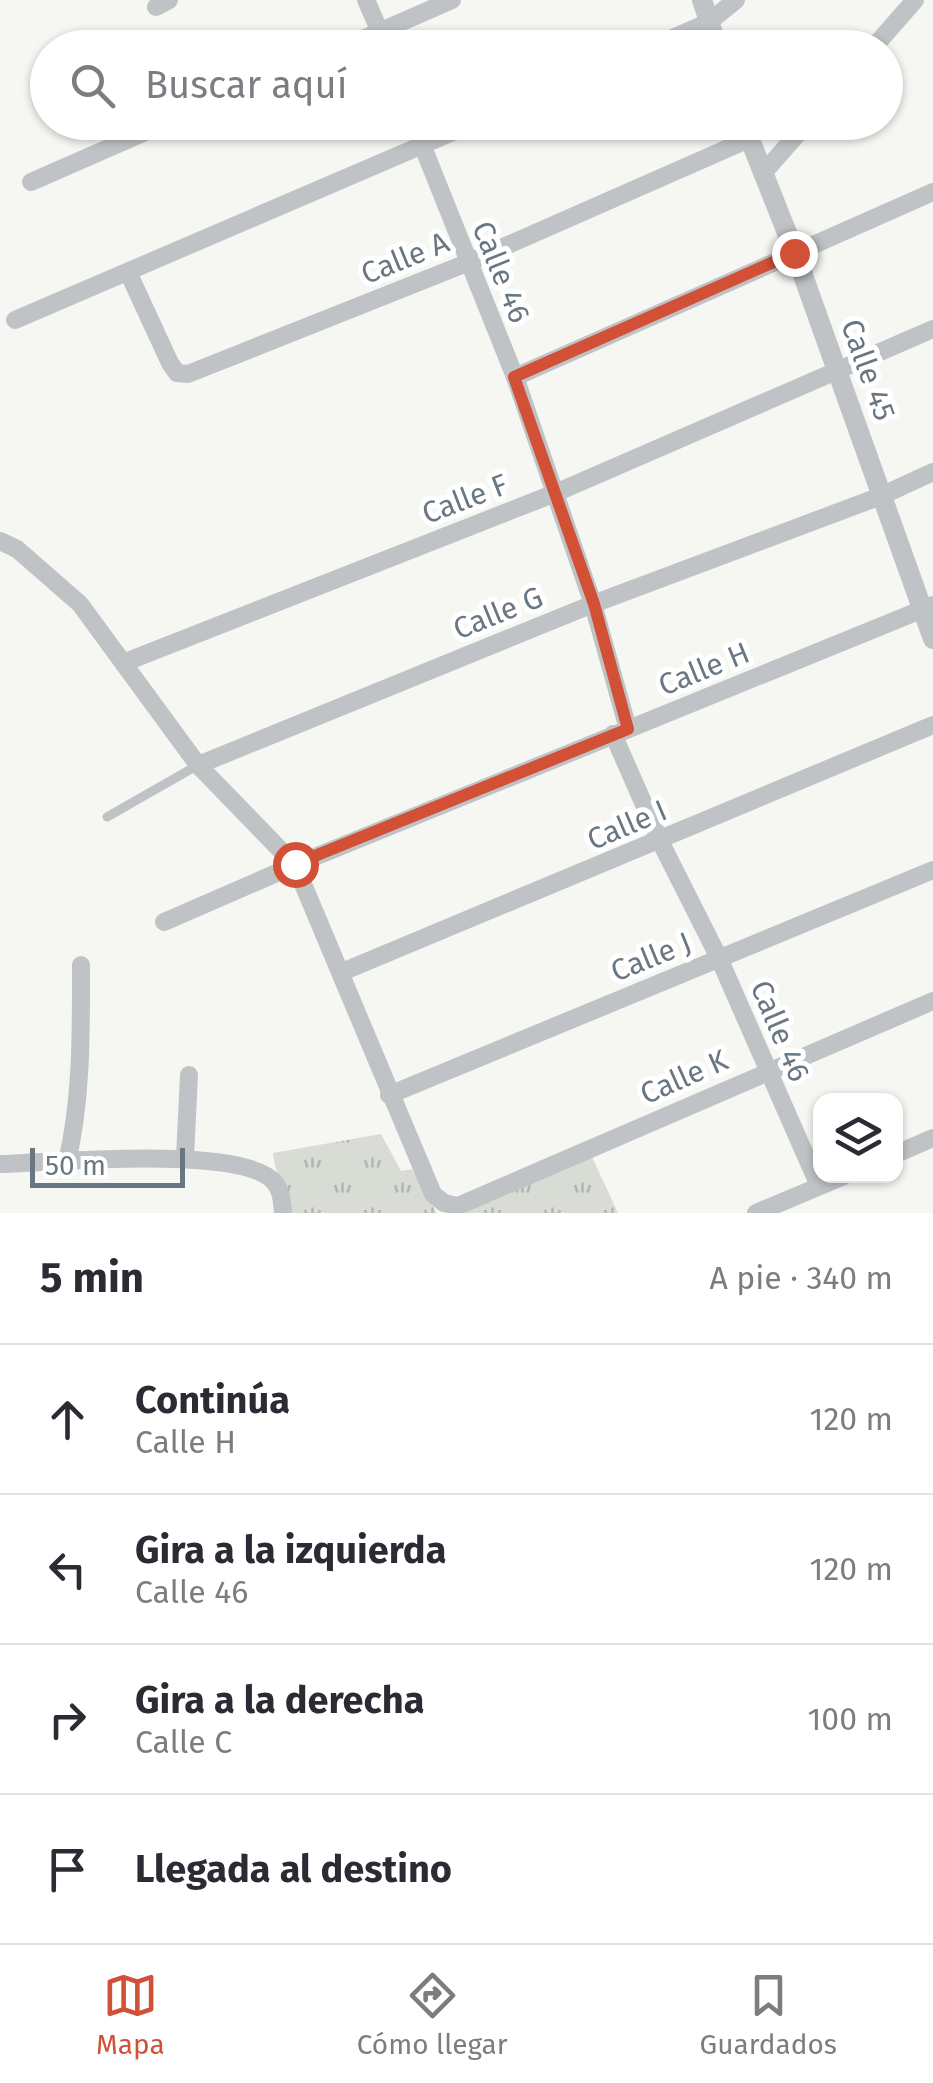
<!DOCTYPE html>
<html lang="es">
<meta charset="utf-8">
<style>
body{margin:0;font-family:"Fira Sans",sans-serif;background:#f7f7f7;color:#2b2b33}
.controls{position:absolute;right:30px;bottom:30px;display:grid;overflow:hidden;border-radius:20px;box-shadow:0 2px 8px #0004}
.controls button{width:90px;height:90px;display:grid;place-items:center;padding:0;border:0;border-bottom:2px solid #e1e1e2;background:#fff;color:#2b2b33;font:50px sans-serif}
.scale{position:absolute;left:30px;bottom:25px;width:155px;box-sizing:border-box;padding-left:10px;border:5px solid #687781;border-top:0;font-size:28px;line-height:35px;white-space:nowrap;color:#687781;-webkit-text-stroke:8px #fff;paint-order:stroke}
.stop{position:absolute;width:30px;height:30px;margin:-22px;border:8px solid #d25036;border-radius:50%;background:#fff}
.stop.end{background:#d25036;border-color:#fff;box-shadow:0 2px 10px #0008}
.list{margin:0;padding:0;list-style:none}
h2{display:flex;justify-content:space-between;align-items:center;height:130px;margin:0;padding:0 40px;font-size:42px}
h2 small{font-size:32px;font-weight:400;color:#7c7c81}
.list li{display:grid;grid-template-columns:65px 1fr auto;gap:30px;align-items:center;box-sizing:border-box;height:150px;padding:0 40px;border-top:2px solid #e1e1e2}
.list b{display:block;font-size:38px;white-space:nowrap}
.list p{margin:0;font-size:32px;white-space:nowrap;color:#7c7c81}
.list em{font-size:32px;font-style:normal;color:#7c7c81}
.icon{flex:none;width:55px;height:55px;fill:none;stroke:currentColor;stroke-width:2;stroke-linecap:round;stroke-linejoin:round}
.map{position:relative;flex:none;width:933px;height:1213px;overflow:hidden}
.search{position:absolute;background:#fff;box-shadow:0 2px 8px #0004;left:30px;right:30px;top:30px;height:110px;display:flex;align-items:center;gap:25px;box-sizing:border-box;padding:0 35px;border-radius:55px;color:#7c7c81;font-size:38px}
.sheet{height:730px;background:#fff}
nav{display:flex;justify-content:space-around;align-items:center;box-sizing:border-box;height:140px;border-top:2px solid #e1e1e2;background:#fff;font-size:28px;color:#7c7c81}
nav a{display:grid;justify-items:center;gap:5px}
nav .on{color:#d25036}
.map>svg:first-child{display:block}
</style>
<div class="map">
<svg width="933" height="1213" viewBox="0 0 933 1213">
<defs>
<pattern id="grass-tufts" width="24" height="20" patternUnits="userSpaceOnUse" patternTransform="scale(2.5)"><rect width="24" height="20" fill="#d8dcd4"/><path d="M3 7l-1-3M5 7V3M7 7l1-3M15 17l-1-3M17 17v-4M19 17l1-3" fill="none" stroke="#b3b7b1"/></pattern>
</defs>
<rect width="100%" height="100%" fill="#f6f6f3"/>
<g fill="url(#grass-tufts)">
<path d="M381,1134L401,1171L412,1169L437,1213H289C287,1191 275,1175 273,1153Z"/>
<path d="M592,1157L618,1213H460Z"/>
</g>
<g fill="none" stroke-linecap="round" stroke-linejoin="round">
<path stroke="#bfc3c6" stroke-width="9" d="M107,817L198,765"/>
<g stroke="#bfc3c6" stroke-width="18">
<path d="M366,0L387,48"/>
<path d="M156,7L169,0"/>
<path d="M342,48L452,0"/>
<path d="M650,48L709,22L736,0"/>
<path d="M873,48L915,0"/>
<path d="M413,122L515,377L593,604L628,729"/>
<path d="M764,172L808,122"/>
<path d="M31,182L168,122"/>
<path d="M128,272L170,363L177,373L188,374L467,263L749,139"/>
<path d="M15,320L476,122"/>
<path d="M515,377L933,192"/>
<path d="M0,541L17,549L80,604L198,765L295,865L433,1194L444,1203L458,1206L933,1001"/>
<path d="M123,663L553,494L933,329"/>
<path d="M613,734L660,841L719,958L819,1186"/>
<path d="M198,765L593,604L881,496L933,472"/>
<path d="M164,922L295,865L933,605"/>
<path d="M342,972L933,725"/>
<path d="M389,1095L933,870"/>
<path d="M896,1154L933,1138"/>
<path d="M185,1158L189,1075"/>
<path d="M67,1162C82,1098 81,1031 81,965"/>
<path d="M0,1164C51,1163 245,1144 275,1183C282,1192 282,1203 283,1213"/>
<path d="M756,1213L844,1176"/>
</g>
<g stroke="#bfc3c6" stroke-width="20">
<path d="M702,0L718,48"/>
<path d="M743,122L795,253L933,639"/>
</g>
</g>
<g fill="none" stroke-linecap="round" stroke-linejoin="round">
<path stroke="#d25036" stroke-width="12" d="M295,864L628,729L594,604L514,377L794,253"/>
</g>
<g text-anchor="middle" stroke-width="10" stroke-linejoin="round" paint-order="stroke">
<g font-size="30" fill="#687781" stroke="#fff">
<text transform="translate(405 258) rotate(-22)" y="10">Calle A</text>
<text transform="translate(501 272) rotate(68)" y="10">Calle 46</text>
<text transform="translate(868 370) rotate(70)" y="10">Calle 45</text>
<text transform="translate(465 499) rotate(-21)" y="10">Calle F</text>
<text transform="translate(498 613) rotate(-22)" y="10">Calle G</text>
<text transform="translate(704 669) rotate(-22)" y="10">Calle H</text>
<text transform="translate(627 825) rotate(-23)" y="10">Calle I</text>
<text transform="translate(651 957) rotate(-22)" y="10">Calle J</text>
<text transform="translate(780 1031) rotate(67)" y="10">Calle 46</text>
<text transform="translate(684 1077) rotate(-24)" y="10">Calle K</text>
</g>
</g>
</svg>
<div class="controls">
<button><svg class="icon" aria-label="layers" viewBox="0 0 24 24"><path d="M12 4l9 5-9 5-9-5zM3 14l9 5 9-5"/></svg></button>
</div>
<div class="scale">50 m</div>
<div class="stop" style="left:295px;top:864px"></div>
<div class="stop end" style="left:794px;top:253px"></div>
<div class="search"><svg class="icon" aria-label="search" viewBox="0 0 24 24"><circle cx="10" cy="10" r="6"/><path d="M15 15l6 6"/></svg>Buscar aquí</div>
</div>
<section class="sheet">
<h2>5 min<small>A pie · 340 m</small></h2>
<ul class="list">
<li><svg class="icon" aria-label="ahead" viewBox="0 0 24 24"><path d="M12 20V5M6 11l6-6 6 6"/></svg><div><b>Continúa</b><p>Calle H</p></div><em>120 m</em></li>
<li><svg class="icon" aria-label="left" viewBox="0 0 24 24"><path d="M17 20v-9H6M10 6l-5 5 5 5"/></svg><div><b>Gira a la izquierda</b><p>Calle 46</p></div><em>120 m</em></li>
<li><svg class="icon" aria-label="right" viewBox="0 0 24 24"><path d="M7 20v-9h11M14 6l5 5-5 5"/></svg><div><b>Gira a la derecha</b><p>Calle C</p></div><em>100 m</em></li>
<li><svg class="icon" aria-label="arrive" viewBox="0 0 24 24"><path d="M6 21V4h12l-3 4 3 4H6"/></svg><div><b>Llegada al destino</b></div></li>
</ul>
</section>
<nav>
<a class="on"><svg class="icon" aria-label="map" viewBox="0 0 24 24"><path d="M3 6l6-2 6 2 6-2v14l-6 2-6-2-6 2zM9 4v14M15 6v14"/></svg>Mapa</a>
<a><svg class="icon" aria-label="directions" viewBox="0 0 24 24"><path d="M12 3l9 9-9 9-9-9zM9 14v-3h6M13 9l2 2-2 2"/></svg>Cómo llegar</a>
<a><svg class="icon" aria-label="saved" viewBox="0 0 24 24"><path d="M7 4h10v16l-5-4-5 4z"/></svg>Guardados</a>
</nav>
